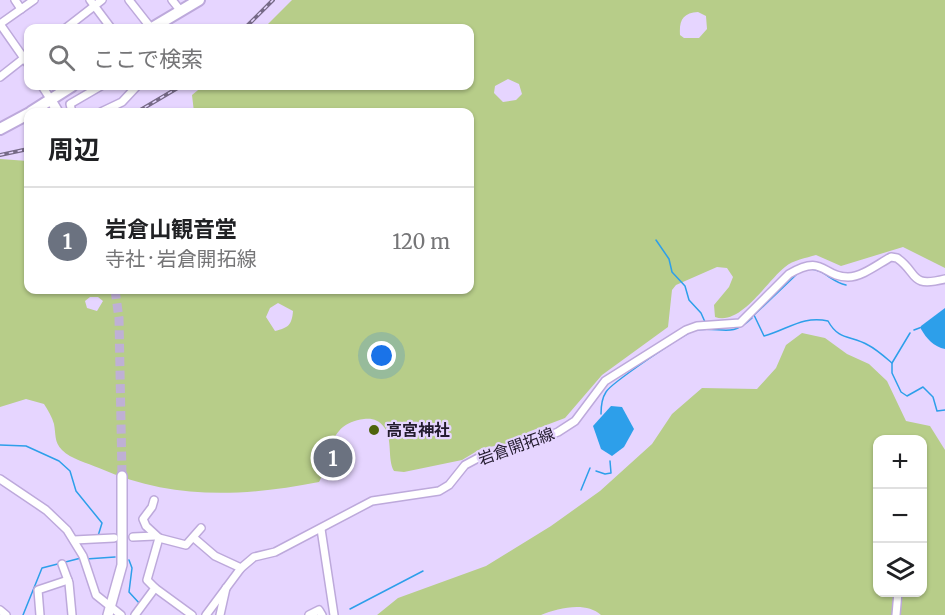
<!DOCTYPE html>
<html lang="ja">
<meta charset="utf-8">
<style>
body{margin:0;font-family:Merriweather,"Noto Sans JP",serif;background:#f2f2f2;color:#202124}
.controls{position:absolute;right:18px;bottom:18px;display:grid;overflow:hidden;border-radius:12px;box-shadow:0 2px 4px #0004}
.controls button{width:54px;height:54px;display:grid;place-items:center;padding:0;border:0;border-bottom:2px solid #e0e0e0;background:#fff;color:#202124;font:30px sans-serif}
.you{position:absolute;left:382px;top:356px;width:21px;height:21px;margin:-15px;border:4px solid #fff;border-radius:50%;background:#1a73e8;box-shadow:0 0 0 9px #1a73e833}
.badge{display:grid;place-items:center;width:39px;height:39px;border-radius:50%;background:#1a73e8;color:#fff;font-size:20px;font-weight:700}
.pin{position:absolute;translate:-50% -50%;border:3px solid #fff;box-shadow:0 2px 6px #0006}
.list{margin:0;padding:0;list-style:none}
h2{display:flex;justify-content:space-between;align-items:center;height:78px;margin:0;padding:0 24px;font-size:26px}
h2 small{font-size:20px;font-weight:400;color:#757577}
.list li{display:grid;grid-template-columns:39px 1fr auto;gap:18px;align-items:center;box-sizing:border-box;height:108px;padding:0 24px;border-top:2px solid #e0e0e0}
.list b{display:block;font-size:22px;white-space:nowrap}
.list p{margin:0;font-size:20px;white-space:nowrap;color:#757577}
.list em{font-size:20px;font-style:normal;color:#757577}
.icon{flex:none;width:33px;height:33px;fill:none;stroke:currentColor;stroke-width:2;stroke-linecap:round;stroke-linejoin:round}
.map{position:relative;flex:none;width:945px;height:615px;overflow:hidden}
.search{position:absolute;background:#fff;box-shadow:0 2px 4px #0004;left:24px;top:24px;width:450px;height:66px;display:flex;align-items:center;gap:15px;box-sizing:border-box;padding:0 21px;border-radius:12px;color:#757577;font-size:22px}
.panel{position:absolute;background:#fff;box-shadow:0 2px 4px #0004;left:24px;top:108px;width:450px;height:186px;border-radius:12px}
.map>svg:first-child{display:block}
</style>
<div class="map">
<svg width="945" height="615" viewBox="0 0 945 615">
<rect width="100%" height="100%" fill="#e6d5ff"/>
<g fill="#b7cd89" fill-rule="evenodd">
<path d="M292,0H945V268L903,247L841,266L816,255C806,258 793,260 785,267C766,282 741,326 715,317L714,305L729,287L733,277L727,268L717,267L676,285L672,290L668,327L602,375L565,418L528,432L514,443L482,448L462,460L404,472L394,471C387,459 393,439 384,427C379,420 372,418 364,419C324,424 333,460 319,482C242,497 172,500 99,468C87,463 71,459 62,450C54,442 56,434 54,424C52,417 48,410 44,404L26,399L0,407V159L28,161V290H470V112H194L192,95L203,86H470V28H264ZM698,12L706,16L707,29L699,38H684L680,35C679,20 683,13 698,12ZM508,79L519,84L522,94L516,100L503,102L494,93L495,86ZM90,297H98L103,301L97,311L87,308L85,301ZM278,303L293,311C292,325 288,328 275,331L266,317L270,308Z"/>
<path d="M802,333L825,338L847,354L869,364L887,381L906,421L930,426L945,450V615H601C586,601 558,608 541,615H377L398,598L486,566L551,526L600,491L652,444L672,414L702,388L757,389L776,368L786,345ZM878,440H922V592H878Z"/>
</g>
<g fill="#2d9fea">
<path d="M945,308V349C934,347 926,338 921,329V326Z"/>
<path d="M611,406L622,407L634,429L624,447L612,456L601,449L593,426Z"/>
</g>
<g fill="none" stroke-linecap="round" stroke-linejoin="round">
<g stroke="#2d9fea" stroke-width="1.5">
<path d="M656,240L669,259L672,272L685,286L689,300L701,313L705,322"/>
<path d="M809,269C824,269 831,282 846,285"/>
<path d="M798,273L754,315L764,336C787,330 803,315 828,321C839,341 851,335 868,345C876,349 885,357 892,363"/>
<path d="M914,330L922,327"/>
<path d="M910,333L892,363V373L901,392L907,396L923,387L933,397L937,411L945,410"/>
<path d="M601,414C601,407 602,398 606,392C610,384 686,332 696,330C722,326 730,339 752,318"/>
<path d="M0,445L26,446L59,461L70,471L76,491L102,523L98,536"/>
<path d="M596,471L605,474L611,473L610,461"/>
<path d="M581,490L590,468"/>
<path d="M86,559L115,557"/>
<path d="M129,560L132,568L129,592L140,604"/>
<path d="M350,609L423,571"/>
<path d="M23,615L42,568L81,558"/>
</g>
<path stroke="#bfb0d5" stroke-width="9" stroke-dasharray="9 4.5" stroke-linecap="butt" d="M115,290L119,318L122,476"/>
<defs>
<g id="street">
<path d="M15,0L21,9"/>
<path d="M90,0L111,28"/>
<path d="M129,0L151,28"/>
<path d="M172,0L180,10"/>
<path d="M0,24L28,64"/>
<path d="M0,24L34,0"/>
<path d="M66,28L102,0"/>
<path d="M0,77L28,55"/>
<path d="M42,86L51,100"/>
<path d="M72,112L70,104L101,86"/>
<path d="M101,112L122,102L137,86"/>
<path d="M0,479L46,510L67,530L83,556L96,595L121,615"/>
<path d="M321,529L334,615"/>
<path d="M133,537L155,536"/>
<path d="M159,538L186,545L201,528"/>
<path d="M194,538L215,556L241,568"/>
<path d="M74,540L114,538"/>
<path d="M62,564L69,583L72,615"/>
<path d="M155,588L192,615"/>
<path d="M0,610L6,615"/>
<path d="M40,615L38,590L68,580"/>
<path d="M135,615L155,588L147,580L159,538L146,526L143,519L152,507L154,500"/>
<path d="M206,615L241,568L254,557L275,552L372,501L439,491L449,485L465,465L480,457L515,450L558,432L575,421L605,381L686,330L697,326L740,323L789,274C824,253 822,277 848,277C862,277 878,264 891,257L897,258C919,273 908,288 945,279"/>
<path d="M220,615L226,588"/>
<path d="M309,615L319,610L322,615"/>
<path d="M896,615L898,592"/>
</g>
<g id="secondary">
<path d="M51,100L58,112"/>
<path d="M108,615L122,565V476"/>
</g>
<g id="primary">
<path d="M152,28L199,0"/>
<path d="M31,112L72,86"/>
<path d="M0,129L28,114"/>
</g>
</defs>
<use href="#street" stroke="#bda9db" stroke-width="10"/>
<use href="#secondary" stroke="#bda9db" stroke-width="12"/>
<use href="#primary" stroke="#bda9db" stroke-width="14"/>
<use href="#street" stroke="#fff" stroke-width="7"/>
<use href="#secondary" stroke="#fff" stroke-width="9"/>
<use href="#primary" stroke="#fff" stroke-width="10"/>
<defs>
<g id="rail">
<path d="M245,28L273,0"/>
<path d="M137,112L181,86"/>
<path d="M0,155L28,149"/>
</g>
</defs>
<use href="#rail" stroke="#766a87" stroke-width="4"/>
<use href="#rail" stroke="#e6d5ff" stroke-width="1.5" stroke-dasharray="4.5" stroke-linecap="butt"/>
</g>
<circle fill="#4e630d" stroke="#e6d5ff" stroke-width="2" cx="374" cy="430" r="6"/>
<g text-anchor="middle" stroke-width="4.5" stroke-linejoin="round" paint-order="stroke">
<g font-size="16" font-weight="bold" fill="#231b2e" stroke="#e6d5ff" text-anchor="start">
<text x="386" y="436">高宮神社</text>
</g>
<g font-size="16" fill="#231b2e" stroke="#e6d5ff">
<text transform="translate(516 446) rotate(-20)" y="6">岩倉開拓線</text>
</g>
</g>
</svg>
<div class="controls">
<button>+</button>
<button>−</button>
<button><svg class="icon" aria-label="layers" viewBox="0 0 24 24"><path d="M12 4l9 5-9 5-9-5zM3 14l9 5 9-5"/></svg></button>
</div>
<div class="you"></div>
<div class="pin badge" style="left:333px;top:458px;background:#6b7280">1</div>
<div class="search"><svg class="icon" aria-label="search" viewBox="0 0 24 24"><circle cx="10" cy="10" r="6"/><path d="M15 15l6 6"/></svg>ここで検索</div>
<section class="panel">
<h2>周辺<small></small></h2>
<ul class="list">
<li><span class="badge" style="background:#6b7280">1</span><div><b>岩倉山観音堂</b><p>寺社 · 岩倉開拓線</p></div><em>120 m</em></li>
</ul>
</section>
</div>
